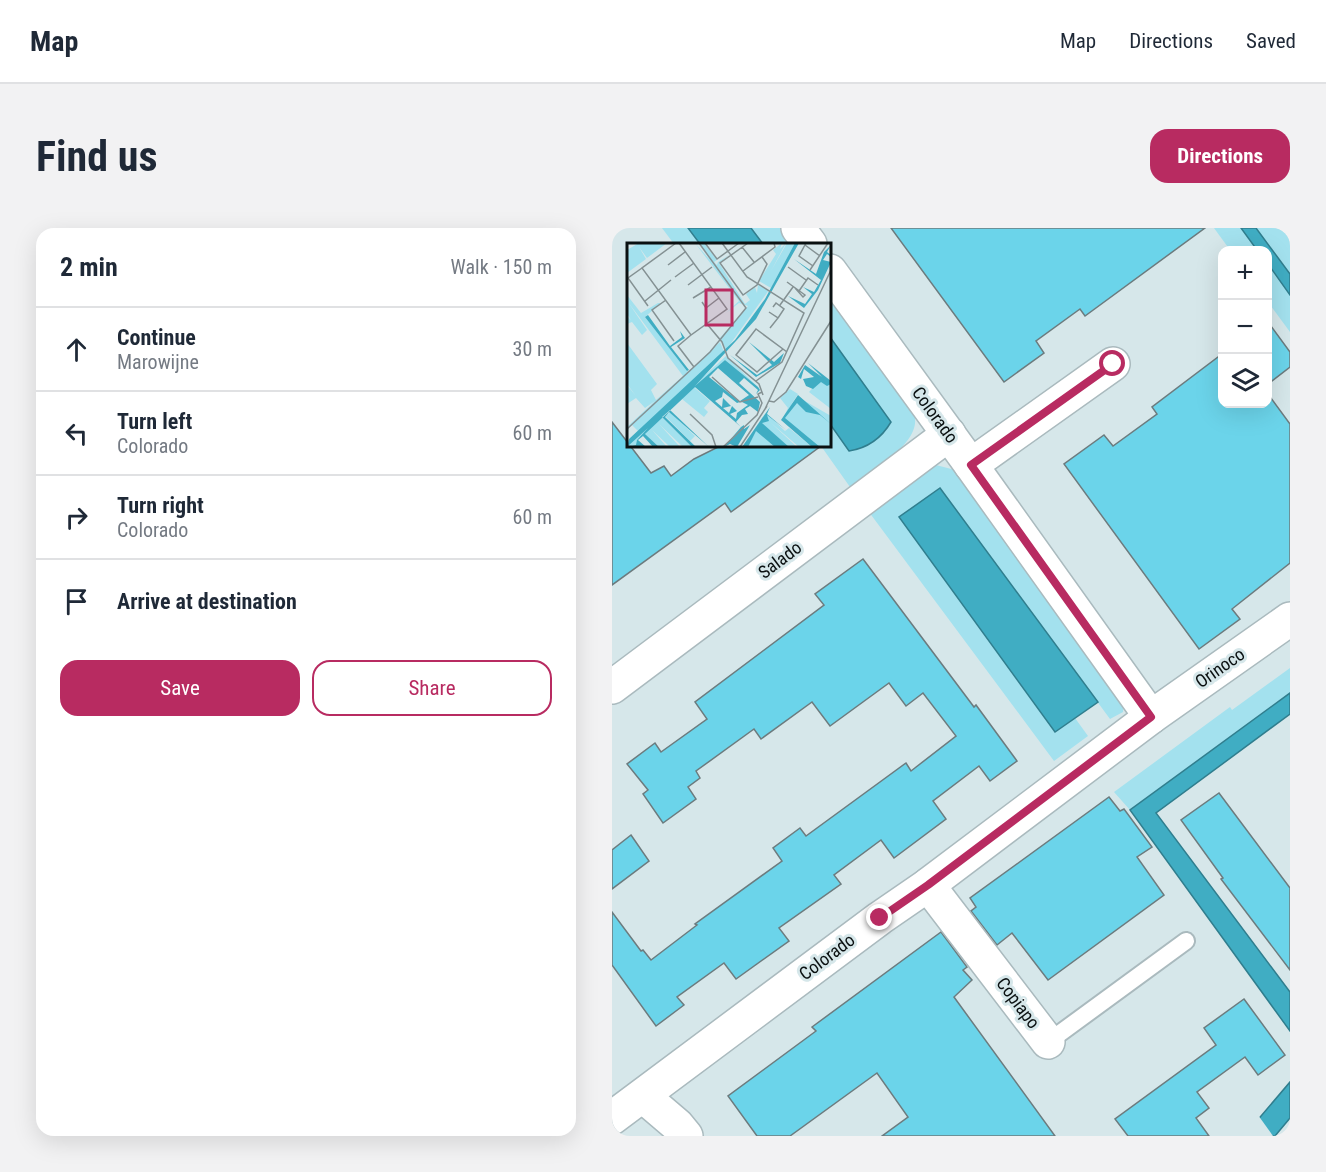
<!DOCTYPE html>
<meta charset="utf-8">
<style>
body{margin:0;font-family:"Roboto Condensed",sans-serif;background:#f2f2f3;color:#1f2937}
.controls{position:absolute;right:18px;top:18px;display:grid;overflow:hidden;border-radius:12px;box-shadow:0 6px 24px #0002}
.controls button{width:54px;height:54px;display:grid;place-items:center;padding:0;border:0;border-bottom:2px solid #e0e1e3;background:#fff;color:#1f2937;font:30px sans-serif}
.stop{position:absolute;width:18px;height:18px;margin:-14px;border:4px solid #b82b61;border-radius:50%;background:#fff}
.stop.end{background:#b82b61;border-color:#fff;box-shadow:0 2px 6px #0008}
.list{margin:0;padding:0;list-style:none}
h2{display:flex;justify-content:space-between;align-items:center;height:78px;margin:0;padding:0 24px;font-size:26px}
h2 small{font-size:20px;font-weight:400;color:#747a83}
.list li{display:grid;grid-template-columns:39px 1fr auto;gap:18px;align-items:center;box-sizing:border-box;height:84px;padding:0 24px;border-top:2px solid #e0e1e3}
.list b{display:block;font-size:22px;white-space:nowrap}
.list p{margin:0;font-size:20px;white-space:nowrap;color:#747a83}
.list em{font-size:20px;font-style:normal;color:#747a83}
.actions{display:flex;gap:12px;padding:18px 24px}
.actions a{flex:1;padding:14px 0;border:2px solid #b82b61;border-radius:18px;text-align:center;font-size:21px;color:#b82b61}
.actions .main{background:#b82b61;color:#fff}
.icon{flex:none;width:33px;height:33px;fill:none;stroke:currentColor;stroke-width:2;stroke-linecap:round;stroke-linejoin:round}
.map{position:relative;flex:none;width:678px;height:908px;overflow:hidden;border-radius:18px}
header{display:flex;align-items:center;gap:36px;box-sizing:border-box;height:84px;padding:0 30px;background:#fff;border-bottom:2px solid #e0e1e3}
header strong{font-size:28px}
nav{display:flex;gap:33px;margin-inline-start:auto;font-size:21px}
.intro{display:flex;align-items:center;justify-content:space-between;box-sizing:border-box;height:144px;padding:0 36px}
h1{margin:0;font-size:42px}
.button{padding:15px 27px;border-radius:18px;background:#b82b61;color:#fff;font-size:21px;font-weight:700}
main{display:flex;gap:36px;padding:0 36px}
aside{flex:1;background:#fff;border-radius:18px;box-shadow:0 6px 24px #0002}
.map>svg:first-child{display:block}
</style>
<header>
<strong>Map</strong>
<nav><a>Map</a><a>Directions</a><a>Saved</a></nav>
</header>
<div class="intro"><h1>Find us</h1><a class="button">Directions</a></div>
<main>
<aside>
<h2>2 min<small>Walk · 150 m</small></h2>
<ul class="list">
<li><svg class="icon" aria-label="ahead" viewBox="0 0 24 24"><path d="M12 20V5M6 11l6-6 6 6"/></svg><div><b>Continue</b><p>Marowijne</p></div><em>30 m</em></li>
<li><svg class="icon" aria-label="left" viewBox="0 0 24 24"><path d="M17 20v-9H6M10 6l-5 5 5 5"/></svg><div><b>Turn left</b><p>Colorado</p></div><em>60 m</em></li>
<li><svg class="icon" aria-label="right" viewBox="0 0 24 24"><path d="M7 20v-9h11M14 6l5 5-5 5"/></svg><div><b>Turn right</b><p>Colorado</p></div><em>60 m</em></li>
<li><svg class="icon" aria-label="arrive" viewBox="0 0 24 24"><path d="M6 21V4h12l-3 4 3 4H6"/></svg><div><b>Arrive at destination</b></div></li>
</ul>
<div class="actions"><a class="main">Save</a><a>Share</a></div>
</aside>
<div class="map">
<svg width="678" height="908" viewBox="0 0 678 908">
<rect width="100%" height="100%" fill="#d6e7ea"/>
<g fill="#a3e1ee">
<path d="M50,0H76L88,16H62Z"/>
<path d="M139,0H168L180,16H151Z"/>
<path d="M602,0H629L645,22H618Z"/>
<path d="M644,0H678V46Z"/>
<path d="M656,36L678,67V104L656,74Z"/>
<path d="M218,68L298,178C300,182 303,187 303,191C306,217 257,245 238,259L209,218H218V196L237,223C256,220 269,211 279,195L218,109Z"/>
<path d="M320,236L347,243L512,471L511,484L498,491L328,260L288,289L443,504L463,490L476,508L442,533L254,280Z"/>
<path d="M678,440V465L518,582L502,564L618,479L620,482Z"/>
</g>
<g fill="#40adc3" stroke="#307e8e" stroke-width="1.5">
<path d="M76,0H139L151,16H88Z"/>
<path d="M629,0H644L678,46V67L656,36V22H645Z"/>
<path d="M218,109L279,194C269,211 256,220 237,223L218,196Z"/>
<path d="M328,260L486,474L443,504L287,289Z"/>
<path d="M678,465V486L544,585L678,764V803L518,582Z"/>
<path d="M678,854V890L663,908H632Z"/>
</g>
<path fill="#d6e7ea" d="M646,887L661,908H630V906Z"/>
<g fill="#6bd4ea" stroke="#6c7b7e" stroke-width="1.5">
<path d="M279,0H593L473,88L468,81L424,113L432,125L392,154Z"/>
<path d="M656,94L678,124V139L656,156Z"/>
<path d="M610,126V176H656V166L678,196V335L620,381L628,391L587,421L452,236L492,207L501,218L545,186L540,179Z"/>
<path d="M0,194L39,245L52,238L59,248L82,231L108,218H209L119,284L113,275L0,357Z"/>
<path d="M251,331L362,479L364,477L405,533L378,553L367,538L321,573L334,591L282,630L269,612L222,647L229,656L167,700L177,713L124,751L112,735L65,769L72,777L44,798L0,737V684L29,723L31,722L39,732L85,697L83,696L170,633L161,620L188,600L194,608L294,535L299,543L344,508L311,465L294,478L277,455L218,498L200,474L149,511L142,501L84,543L88,550L76,559L84,571L51,595L31,566L36,562L15,536L43,515L49,524L95,491L83,474L212,377L203,366Z"/>
<path d="M607,565L678,660V742L609,651L611,650L569,592Z"/>
<path d="M497,569L508,583L512,581L540,619L525,629L552,667L436,752L400,705L385,717L359,683L364,679L358,670Z"/>
<path d="M19,607L37,633L0,661V622Z"/>
<path d="M329,704L355,739L351,742L360,752L342,769L443,908H270L296,889L265,845L178,908H145L116,868L204,803L200,799Z"/>
<path d="M632,771L673,827L646,847L633,829L585,864L597,880L584,890L597,908H516L503,891L604,817L592,800Z"/>
</g>
<g fill="none" stroke-linecap="round" stroke-linejoin="round">
<defs>
<path id="lane" d="M436,814L574,713"/>
<g id="street">
<path d="M186,0L198,16"/>
<path d="M359,237L501,136"/>
<path d="M0,459L337,206"/>
<path d="M539,489L678,391"/>
<path d="M316,657L436,814"/>
<path d="M31,868L65,897L74,908"/>
<path d="M0,890L268,690L316,657L539,489L359,237L218,43"/>
</g>
</defs>
<use href="#lane" stroke="#aababe" stroke-width="20"/>
<use href="#street" stroke="#aababe" stroke-width="36"/>
<use href="#lane" stroke="#fff" stroke-width="16"/>
<use href="#street" stroke="#fff" stroke-width="33"/>
</g>
<g fill="none" stroke-linecap="round" stroke-linejoin="round">
<path stroke="#b82b61" stroke-width="8" d="M268,690L316,657L539,489L359,237L501,136"/>
</g>
<g text-anchor="middle" stroke-width="6" stroke-linejoin="round" paint-order="stroke">
<g font-size="18" fill="#0a1011" stroke="#d6e7ea">
<text transform="translate(323 187) rotate(54)" y="6">Colorado</text>
<text transform="translate(168 332) rotate(-37)" y="6">Salado</text>
<text transform="translate(608 440) rotate(-35)" y="6">Orinoco</text>
<text transform="translate(215 729) rotate(-37)" y="6">Colorado</text>
<text transform="translate(406 775) rotate(53)" y="6">Copiapo</text>
</g>
</g>
<g transform="translate(15 15)">
<rect width="204" height="204" fill="#d6e7ea"/>
<path d="M12,0H40L20,15L12,4L19,16L0,30V7ZM68,0L84,18L72,0H77L90,17L101,10L87,19L90,22L91,19L102,12L92,20L118,61L123,57L119,51L128,44L130,50L131,42L142,47L99,107L93,95L121,63L112,60L99,70L112,58ZM155,0L153,6L159,0L144,28L160,0H168L144,45L132,38L149,11L146,7ZM0,52L14,70L31,60H34L18,74L61,129L93,99L97,109L11,188L5,182L27,161L2,184L0,193V184L28,158L18,165L9,155L0,161V142L9,153L0,141V100L30,141L24,147L29,157L56,133L1,59L20,87L15,92L5,79L0,81V73L4,77L0,71ZM99,113L134,147L98,117L68,145L83,158L77,165L81,169L77,174L55,156L35,174L65,204H56L32,181L53,204H43L25,187L40,204H32L18,191L21,187L10,197L14,204H0ZM193,137L204,139V166L182,149ZM163,146L171,151L164,162L171,154L204,173V204H187L156,175L161,165L153,155ZM43,169L68,193L63,198L38,173ZM139,170L158,188L162,185L185,204H172L143,179L170,204H116L137,177L142,178L139,174L134,177L116,203L137,172Z" fill="#a3e1ee"/>
<path d="M168,0H172L129,76L68,143L98,117L131,144L133,147L129,151L131,147L117,135L112,140L133,159L131,169L123,163L118,166L121,171L115,172L123,178L115,172L109,179L114,184L117,182V186L123,182L110,204L103,201L97,204L114,184L68,144L18,191L32,204H26L16,193L11,197L19,204H2L9,202L10,197L21,185L0,204L2,196L108,97L138,56ZM91,125L122,152L113,158L121,162L110,170L109,176L103,171L110,168L105,163L102,170L96,165L104,163L96,155L95,164L88,158L95,154L96,149L110,160L113,159L82,134ZM204,2L200,9L204,12V14L200,11L196,17L204,19L191,47L177,65L161,53L178,61L185,51L176,44L187,49L194,37L167,16L189,31L197,9ZM21,72L43,103L55,94L53,88L58,95L44,104L62,127L60,128L18,74ZM122,99L147,119L157,110L153,120L129,134L103,112L130,132L145,122ZM181,120L204,138V141L200,143L194,139L186,146L179,143L176,136L187,134L177,126L174,136L171,134L178,122L195,134ZM171,152L204,181L193,172L179,169L170,160L158,175L193,204H185L154,177ZM143,164L140,171L159,187L140,172L142,178L135,180L162,204H148L129,188L121,204H115ZM43,167L82,204L42,169L38,174L69,204H65L35,174Z" fill="#40adc3" fill-rule="evenodd"/>
<path fill="none" stroke="#849193" stroke-width="1.5" d="M49,0L15,25L64,92L100,66L52,0M78,0L90,16L112,0M95,0L120,34L177,70L155,119L129,138M121,0L93,20L116,52L130,42L140,21L135,14M179,0L172,13L186,23M178,2L193,13M115,4L127,19M41,22L58,9M161,24L179,37M15,25L1,35L21,63M183,27L201,0M116,28L148,4L147,0M48,34L67,20M160,39L178,52L176,54L168,45M61,42L85,24M172,48L181,35L191,42M66,55L84,44M39,57L25,67L47,98M18,58L44,37M75,59L79,65L92,55M153,62L166,44M146,64L149,60L157,66L151,75M142,69L151,75L143,85M80,81L95,99L101,115L132,141L136,152M64,92L51,103L67,124M156,106L130,129L109,112L129,86L160,109M85,134L113,159L131,154M142,158L147,159L159,149L204,78M138,166L204,27M63,171L85,192L89,204M0,186L83,109L119,65L72,0M96,204L130,172L135,160L131,151L135,149M113,204L140,163"/>
<path fill="#b82b61" fill-opacity="0.15" stroke="#b82b61" stroke-width="3" d="M79,47H105V82H79Z"/>
<rect width="204" height="204" fill="none" stroke="#0a1011" stroke-width="3"/>
</g>
</svg>
<div class="controls">
<button>+</button>
<button>−</button>
<button><svg class="icon" aria-label="layers" viewBox="0 0 24 24"><path d="M12 4l9 5-9 5-9-5zM3 14l9 5 9-5"/></svg></button>
</div>
<div class="stop" style="left:501px;top:136px"></div>
<div class="stop end" style="left:268px;top:690px"></div>
</div>
</main>
